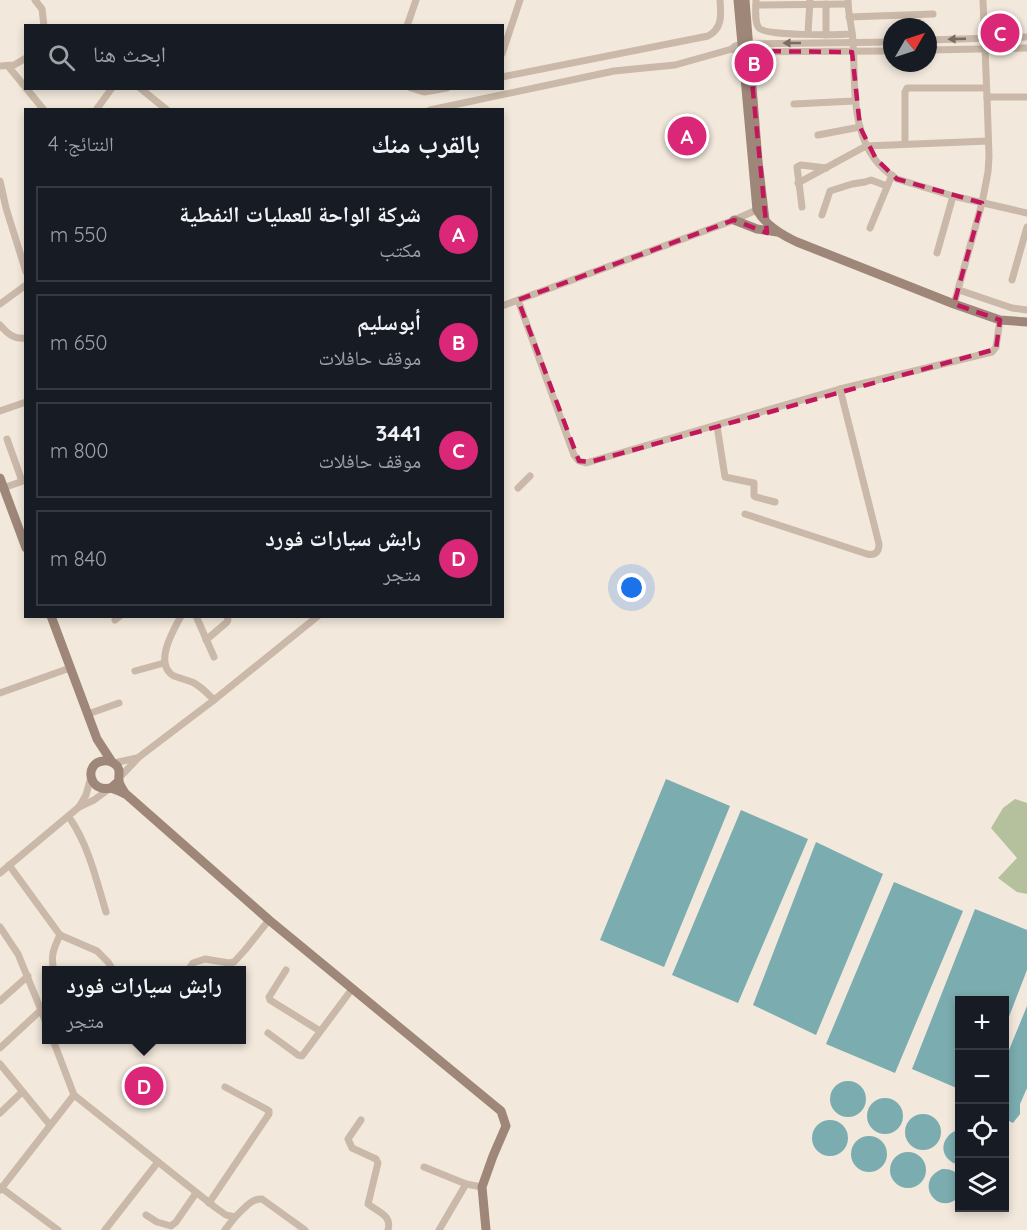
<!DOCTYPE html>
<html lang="ar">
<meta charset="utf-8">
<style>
body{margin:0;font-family:Quicksand,"Noto Naskh Arabic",sans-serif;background:#20242c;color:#f1f3f6;direction:rtl}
.controls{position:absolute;right:18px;bottom:18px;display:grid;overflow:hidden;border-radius:0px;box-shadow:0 3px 9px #0003}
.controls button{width:54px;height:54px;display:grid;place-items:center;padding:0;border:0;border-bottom:2px solid #363941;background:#171b24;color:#f1f3f6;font:30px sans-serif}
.compass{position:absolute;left:883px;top:18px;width:54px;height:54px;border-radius:50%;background:#171b24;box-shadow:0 3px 9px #0003;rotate:51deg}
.you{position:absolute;left:632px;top:588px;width:21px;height:21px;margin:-15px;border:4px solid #fff;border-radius:50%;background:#1a73e8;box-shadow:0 0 0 9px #1a73e833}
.badge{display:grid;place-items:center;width:39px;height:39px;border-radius:50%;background:#db2777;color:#fff;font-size:20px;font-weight:700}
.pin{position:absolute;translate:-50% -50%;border:3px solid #fff;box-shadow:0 2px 6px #0006}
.popup{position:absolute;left:42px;top:966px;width:204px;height:78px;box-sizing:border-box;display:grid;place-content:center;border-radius:0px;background:#171b24;filter:drop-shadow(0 2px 4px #0005);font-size:20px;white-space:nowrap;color:#9ea1a6}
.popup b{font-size:22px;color:#f1f3f6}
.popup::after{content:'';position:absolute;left:50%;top:100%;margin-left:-12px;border:12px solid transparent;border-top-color:#171b24}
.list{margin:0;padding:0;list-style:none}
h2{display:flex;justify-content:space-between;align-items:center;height:78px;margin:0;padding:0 24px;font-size:26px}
h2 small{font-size:20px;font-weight:400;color:#9ea1a6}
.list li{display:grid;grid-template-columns:39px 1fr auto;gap:18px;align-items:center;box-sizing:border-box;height:96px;margin:0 12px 12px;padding:0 12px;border:2px solid #363941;border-radius:0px}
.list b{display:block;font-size:22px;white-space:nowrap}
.list p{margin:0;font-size:20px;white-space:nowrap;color:#9ea1a6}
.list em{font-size:20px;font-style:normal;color:#9ea1a6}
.icon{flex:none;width:33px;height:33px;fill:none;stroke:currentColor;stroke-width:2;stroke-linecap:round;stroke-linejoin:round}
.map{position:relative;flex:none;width:1027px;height:1230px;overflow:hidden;direction:ltr}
.search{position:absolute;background:#171b24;box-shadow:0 3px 9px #0003;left:24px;top:24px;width:480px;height:66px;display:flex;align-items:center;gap:15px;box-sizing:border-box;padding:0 21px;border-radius:0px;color:#9ea1a6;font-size:22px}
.panel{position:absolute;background:#171b24;box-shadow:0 3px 9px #0003;left:24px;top:108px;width:480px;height:510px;border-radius:0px;direction:rtl}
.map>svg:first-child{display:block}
</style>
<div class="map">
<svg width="1027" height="1230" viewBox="0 0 1027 1230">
<rect width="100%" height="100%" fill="#f2e8dc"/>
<path fill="#b4c19c" d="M1015,799L1027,803V894L1017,892L998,878L1017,858L991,828L1003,808Z"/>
<g fill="#7bacaf">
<path d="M666,779L730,806L664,967L600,940Z"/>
<path d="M741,810L808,839L738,1003L672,975Z"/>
<path d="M816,842L883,874L816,1035L753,1005Z"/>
<path d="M894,882L963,911L895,1073L826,1044Z"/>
<path d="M975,909L1027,930V970L1005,1027L1004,1000H960L959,1089L912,1069Z"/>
<path d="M1027,1006V1088L1020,1104V1114L1013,1123L1005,1119V1060Z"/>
<circle cx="848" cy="1099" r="18"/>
<circle cx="885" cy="1116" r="18"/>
<circle cx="923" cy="1132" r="18"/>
<circle cx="830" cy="1138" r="18"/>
<path d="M957,1130H959V1165C939,1160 938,1138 957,1130Z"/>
<circle cx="869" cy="1154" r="18"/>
<circle cx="908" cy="1170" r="18"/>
<path d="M942,1169C949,1169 954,1170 959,1175V1197C937,1218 913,1181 942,1169Z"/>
</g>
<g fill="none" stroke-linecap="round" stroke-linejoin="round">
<g stroke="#cab8a8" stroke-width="7">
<path d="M35,0L42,9L44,26"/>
<path d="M756,0C756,8 754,22 759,28C765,36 838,35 852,34"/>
<path d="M848,0C848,14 852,27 853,41C856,89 848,150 897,179L953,196L1027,213"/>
<path d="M826,4V35"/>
<path d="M756,5L848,4"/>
<path d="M849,17L933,14"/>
<path d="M407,26L416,0"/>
<path d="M808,33L810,0"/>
<path d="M928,40L1027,37"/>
<path d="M732,49L739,52L892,51"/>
<path d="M928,50L1027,48"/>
<path d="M502,54L520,0"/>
<path d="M0,66L14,65L26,58"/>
<path d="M8,66L26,88"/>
<path d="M502,77L708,36C723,28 721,14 720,0"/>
<path d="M26,88L44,110"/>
<path d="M140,88L167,110"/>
<path d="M411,88L424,92L447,88"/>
<path d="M987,97H1027"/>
<path d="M794,104L854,101"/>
<path d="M96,110L112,88"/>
<path d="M430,110L614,71L675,65L732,49L735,46L742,44L892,42"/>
<path d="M818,135L860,127"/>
<path d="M905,143V92L907,88H986"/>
<path d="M0,181L6,208L26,272"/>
<path d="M798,183L866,146L988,141"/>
<path d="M802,207L797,167L801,165L826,168"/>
<path d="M822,215L830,191L852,184L865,182L871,180L887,186"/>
<path d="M870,228L892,175"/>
<path d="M937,253L953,196"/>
<path d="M1012,280L1027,227"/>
<path d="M959,290L1012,308L1027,310"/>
<path d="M518,300L574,455L579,461L586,463L840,389L992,352L996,347L1000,320"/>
<path d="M0,304L26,285"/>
<path d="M954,304L982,203L988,172L989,156L987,97L983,0"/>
<path d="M502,306L734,220L761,208"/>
<path d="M0,325C7,333 14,340 26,338"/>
<path d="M0,411L26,402"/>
<path d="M717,426L725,477L754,483V496L756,497L775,502"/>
<path d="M7,439L22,481"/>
<path d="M3,488L26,480"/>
<path d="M518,488L530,476"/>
<path d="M745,514L867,554C875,556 879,552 879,544L840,389"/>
<path d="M181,616C173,631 153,664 174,676C180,678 186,680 192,682C201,686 207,693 214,700"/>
<path d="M196,616L214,657"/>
<path d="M115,620L120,616"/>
<path d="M206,640L226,623L228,620L227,616"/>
<path d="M135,671L164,663"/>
<path d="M0,693L70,668"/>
<path d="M88,714L119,703"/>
<path d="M114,763L137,758"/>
<path d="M120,777L139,757L214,700L318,616"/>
<path d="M79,807L94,800L109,789"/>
<path d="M69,817C89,846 96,879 106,912"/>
<path d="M9,865L60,935L97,951L108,962L113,970"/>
<path d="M0,873L79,807L86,795L91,777"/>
<path d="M0,927L18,954L41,1010L0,1048"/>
<path d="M54,970C50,956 54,948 60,935"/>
<path d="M188,970L193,963L205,959L229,963L234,962L245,950L269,920"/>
<path d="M286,970L269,997L270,1000L320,1031"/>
<path d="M0,1001L28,976"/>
<path d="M41,1010L46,1023"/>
<path d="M268,1033L298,1055L302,1056L352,989"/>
<path d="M53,1040L74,1095L216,1208L226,1215L235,1217C243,1210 251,1198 262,1199L305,1230"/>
<path d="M0,1064L50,1125"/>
<path d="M0,1113L22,1092"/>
<path d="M361,1120L348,1139L352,1148L376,1159L378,1163L368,1204C378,1212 392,1215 388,1230"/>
<path d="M424,1167L466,1184"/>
<path d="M0,1187L58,1230"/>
<path d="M0,1190L74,1095"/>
<path d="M209,1203L269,1114V1111L266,1109L225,1087"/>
<path d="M146,1215L157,1222L171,1226L176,1222L196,1193"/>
<path d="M105,1230L158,1162"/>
<path d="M225,1230L235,1217"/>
<path d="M439,1230L466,1184L482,1187"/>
</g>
<g stroke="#9e8779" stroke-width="9">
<path d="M738,0L757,210C765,225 782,235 797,242L954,304L1000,320L1027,322"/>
<path d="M745,0L758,161L765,220"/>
<path d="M734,220L757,229L777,232"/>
<path d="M0,478L26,548"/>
<path d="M51,616L97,739L112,762"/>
<path d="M119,781L111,788C88,793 84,763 103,761C108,760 113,762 117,766C121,771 118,775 119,780C119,784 123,790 125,793"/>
<path d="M111,788L119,791L127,795L269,920L501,1111L506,1126L493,1156L482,1187L486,1230"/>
</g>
</g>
<defs><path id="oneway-solid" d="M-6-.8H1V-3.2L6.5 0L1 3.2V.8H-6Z" transform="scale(1.5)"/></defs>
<g fill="#796c62">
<use href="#oneway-solid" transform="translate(957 39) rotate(178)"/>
<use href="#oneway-solid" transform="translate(792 43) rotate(180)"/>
</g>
<path fill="none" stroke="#c2185b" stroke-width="4.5" stroke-dasharray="12 8" stroke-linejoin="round" d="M749,51L852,52L860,127L876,159L897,179L982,203L954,304L1000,320L996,349L590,462L579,461L518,300L734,220L767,233Z"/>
</svg>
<div class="controls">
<button>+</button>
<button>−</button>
<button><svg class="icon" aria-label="locate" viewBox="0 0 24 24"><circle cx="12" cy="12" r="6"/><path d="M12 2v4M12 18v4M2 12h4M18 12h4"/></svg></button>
<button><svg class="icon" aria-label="layers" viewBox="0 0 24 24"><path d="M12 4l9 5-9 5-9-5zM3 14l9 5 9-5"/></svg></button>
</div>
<svg class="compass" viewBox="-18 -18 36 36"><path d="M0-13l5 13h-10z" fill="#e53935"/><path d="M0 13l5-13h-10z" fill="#9ea1a6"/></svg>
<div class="you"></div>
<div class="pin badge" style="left:687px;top:136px">A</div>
<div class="pin badge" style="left:754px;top:63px">B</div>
<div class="pin badge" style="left:1000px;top:33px">C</div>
<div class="pin badge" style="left:144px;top:1086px">D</div>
<div class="popup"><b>رابش سيارات فورد</b>متجر</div>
<div class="search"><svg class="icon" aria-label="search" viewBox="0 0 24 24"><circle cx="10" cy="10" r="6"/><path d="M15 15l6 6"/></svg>ابحث هنا</div>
<section class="panel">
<h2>بالقرب منك<small>النتائج: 4</small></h2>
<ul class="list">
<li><span class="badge">A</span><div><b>شركة الواحة للعمليات النفطية</b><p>مكتب</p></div><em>550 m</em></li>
<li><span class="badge">B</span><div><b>أبوسليم</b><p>موقف حافلات</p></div><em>650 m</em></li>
<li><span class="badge">C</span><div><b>3441</b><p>موقف حافلات</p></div><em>800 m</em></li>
<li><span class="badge">D</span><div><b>رابش سيارات فورد</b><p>متجر</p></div><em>840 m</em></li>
</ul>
</section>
</div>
